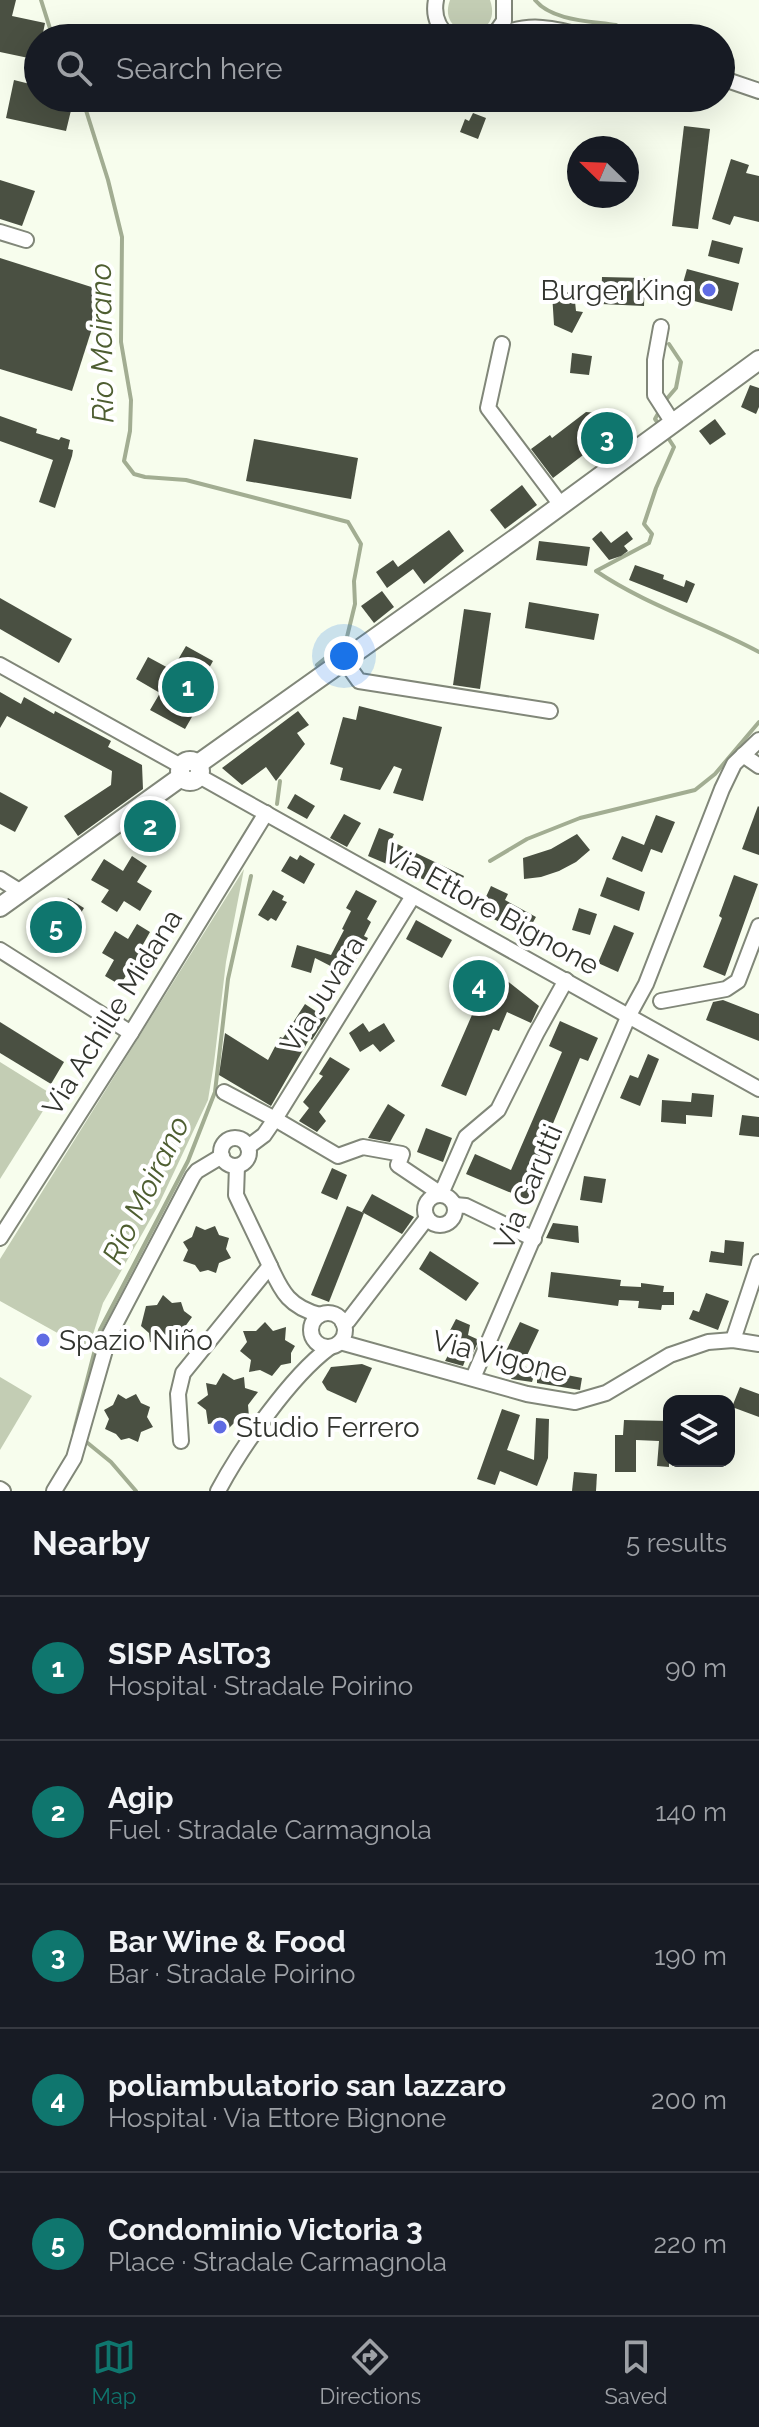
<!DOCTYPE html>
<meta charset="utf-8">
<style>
body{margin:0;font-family:Raleway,sans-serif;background:#242831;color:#f1f3f6}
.controls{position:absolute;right:24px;bottom:24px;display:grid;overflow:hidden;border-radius:16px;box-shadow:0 8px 32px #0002}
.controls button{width:72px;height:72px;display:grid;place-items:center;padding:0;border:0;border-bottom:2px solid #363941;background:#171b24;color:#f1f3f6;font:40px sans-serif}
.compass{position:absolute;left:567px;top:136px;width:72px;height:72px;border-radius:50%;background:#171b24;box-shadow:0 8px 32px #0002;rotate:293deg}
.you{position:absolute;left:344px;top:656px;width:28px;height:28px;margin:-20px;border:6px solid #fff;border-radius:50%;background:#1a73e8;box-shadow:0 0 0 12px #1a73e833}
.badge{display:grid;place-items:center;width:52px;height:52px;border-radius:50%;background:#0f766e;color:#fff;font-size:26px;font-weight:700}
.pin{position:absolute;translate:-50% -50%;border:4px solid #fff;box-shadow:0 2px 8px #0006}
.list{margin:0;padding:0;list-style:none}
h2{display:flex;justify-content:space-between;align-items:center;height:104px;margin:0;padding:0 32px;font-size:34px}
h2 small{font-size:26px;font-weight:400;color:#9ea1a6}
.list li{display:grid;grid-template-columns:52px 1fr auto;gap:24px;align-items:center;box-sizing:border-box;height:144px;padding:0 32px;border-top:2px solid #363941}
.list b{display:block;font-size:30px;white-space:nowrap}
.list p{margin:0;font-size:26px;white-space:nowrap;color:#9ea1a6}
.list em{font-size:26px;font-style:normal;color:#9ea1a6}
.icon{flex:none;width:44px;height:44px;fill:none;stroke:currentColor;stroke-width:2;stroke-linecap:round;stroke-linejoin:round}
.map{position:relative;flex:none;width:759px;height:1491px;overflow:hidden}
.search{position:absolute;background:#171b24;box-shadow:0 8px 32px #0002;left:24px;right:24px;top:24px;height:88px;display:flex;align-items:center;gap:20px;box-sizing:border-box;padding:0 28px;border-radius:44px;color:#9ea1a6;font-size:30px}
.sheet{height:824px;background:#171b24}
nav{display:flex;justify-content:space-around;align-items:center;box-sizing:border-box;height:112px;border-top:2px solid #363941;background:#171b24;font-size:22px;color:#9ea1a6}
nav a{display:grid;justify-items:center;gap:4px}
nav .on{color:#0f766e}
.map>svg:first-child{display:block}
</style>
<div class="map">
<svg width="759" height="1491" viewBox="0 0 759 1491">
<rect width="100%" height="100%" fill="#f7fded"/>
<g fill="#c3cdb4">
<path d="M450,0H490C505,43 435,41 450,0Z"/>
<path d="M244,869L226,962L214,1063L208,1100L159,1204L103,1303L88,1350L0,1301V1259Z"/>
<path d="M0,1062L53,1095L0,1179Z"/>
<path d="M0,1377L32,1396L0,1450Z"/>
</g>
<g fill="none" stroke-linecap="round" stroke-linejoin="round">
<g stroke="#a2ad92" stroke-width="4">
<path d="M41,0L53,38"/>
<path d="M535,0C552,21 591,21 616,25"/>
<path d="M721,61L723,64"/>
<path d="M80,98L84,104L108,180L122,237L121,342L131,400L130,431L124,461L134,474L145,477L186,480L348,522L361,544L354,581L355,604L346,641L317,665"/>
<path d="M664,402L676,388L681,362L669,344"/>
<path d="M660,426L655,419L660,410"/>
<path d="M665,433L674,447L656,488L644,524L652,534L649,543L596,571C646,605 705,623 759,652"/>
<path d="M277,804L280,781"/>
<path d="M490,861L527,839L580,818L695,790L715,774L759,722"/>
<path d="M77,1434L74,1431L100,1330L188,1161L215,1092L228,979L251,876"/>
<path d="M84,1440L111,1462L136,1491"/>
</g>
</g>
<g fill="#4a5042">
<path d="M0,0H16L12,16L45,23L42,38H38V60L0,52Z"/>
<path d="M14,80L38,86V98H74L66,131L6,118Z"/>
<path d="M473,113L486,118L478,139L460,132L465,119L469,121Z"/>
<path d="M684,126L710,129L698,229L672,226Z"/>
<path d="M731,159L749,165L746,173L759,176V222L734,216L730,225L712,219Z"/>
<path d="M0,180L35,191L22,226L0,219Z"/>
<path d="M712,240L743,248L739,264L708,256Z"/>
<path d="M0,258L104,291L72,391L0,369Z"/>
<path d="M687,269L739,283L732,311L679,297Z"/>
<path d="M602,277L645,278L644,306L601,304Z"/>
<path d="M574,292L576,311L583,312L572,333L554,325L552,293Z"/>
<path d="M572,353L592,356L589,375L570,373Z"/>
<path d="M750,385L759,388V407L756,414L741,407Z"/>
<path d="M586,412L598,413L612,433L553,478L531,449L550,435L552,438Z"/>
<path d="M0,416L37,429L36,433L59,440L61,437L70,440L68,449L73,450L72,456L55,508L39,502L53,460L0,441Z"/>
<path d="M715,419L726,434L710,445L699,431Z"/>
<path d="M254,439L358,458L351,499L246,481Z"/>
<path d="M522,485L537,505L505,529L490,510Z"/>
<path d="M449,530L464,551L424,584L413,569L387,588L376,572L393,560L398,567Z"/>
<path d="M601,531L611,543L627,531L633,539L624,546L628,551L621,556L609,560L592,539Z"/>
<path d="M539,541L590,547L587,566L536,560Z"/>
<path d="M635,565L664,575L663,579L684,587L686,580L695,584L687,603L629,580Z"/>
<path d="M382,591L394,607L374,623L361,606Z"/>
<path d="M0,598L72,639L59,663L0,629Z"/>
<path d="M529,602L599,614L594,640L525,628Z"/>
<path d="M464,609L491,613L480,689L453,685Z"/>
<path d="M186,646L213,661L197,690L205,694L185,729L150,710L160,693L136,679L148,657L172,670Z"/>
<path d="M0,692L21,704L24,697L54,714L55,711L111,741L108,747L142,765L143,789L78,836L64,816L111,785L112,771L7,716L0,728Z"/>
<path d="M359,706L442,727L423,801L393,793L402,769L394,766L380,790L340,780L343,768L330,764L343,717L356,720Z"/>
<path d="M298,711L309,725L297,733L305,744L276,781L266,767L242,785L222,768Z"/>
<path d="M0,792L28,807L15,832L0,824Z"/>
<path d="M295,794L315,806L307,819L287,808Z"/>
<path d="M758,806L759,807V855L742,849Z"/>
<path d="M344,814L361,823L347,847L330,838Z"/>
<path d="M656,815L675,822L662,853L651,849L642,872L612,859L622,836L644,845Z"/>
<path d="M379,828L394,834L391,841L464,876L455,897L430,886L432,883L368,856Z"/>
<path d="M577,834L590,850L576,862L559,871L541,877L524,879L523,858L551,849Z"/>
<path d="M300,855L315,864L304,884L281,871L290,856L297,860Z"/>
<path d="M132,856L147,866L137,882L152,891L140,911L124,901L117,912L101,902L109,890L91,880L104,859L123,871Z"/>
<path d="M734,875L758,884L725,976L703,967L722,918L719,916Z"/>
<path d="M607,877L645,892L639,911L600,896Z"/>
<path d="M491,886L508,894L505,900L536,917L524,938L507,929L508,926L479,912Z"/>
<path d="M273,890L284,896L282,900L287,902L276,921L271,918L268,921L258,915Z"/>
<path d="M356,890L377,901L367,919L371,922L364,936L368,938L348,975L315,958L311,973L291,967L297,945L331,955L344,930L342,929L351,911L346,908Z"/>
<path d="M68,898L84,908L74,924L84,930L70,950L58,943L49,956L37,949L45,935L28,924L43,901L60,911Z"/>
<path d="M579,908L597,914L590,935L572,930Z"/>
<path d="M416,920L452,940L442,958L406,939Z"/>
<path d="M137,924L150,932L141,948L157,957L145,976L131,968L120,985L105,976L114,960L102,953L115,931L128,939Z"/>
<path d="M614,925L634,933L618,972L598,963Z"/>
<path d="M492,969L539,1006L531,1023L507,1012L499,1031L493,1029L466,1096L441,1086Z"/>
<path d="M723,1000L759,1014V1041L706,1020L713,1002Z"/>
<path d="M305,1004L326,1018L312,1040L310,1038L271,1106L219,1075L225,1033L268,1060L280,1037L283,1038Z"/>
<path d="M560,1021L598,1038L588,1061L580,1058L531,1177L541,1181L533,1202L466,1174L475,1154L511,1170L562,1052L549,1046Z"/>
<path d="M0,1022L64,1062L51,1084L0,1053Z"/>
<path d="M363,1023L369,1032L384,1023L395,1041L380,1052L373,1044L360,1052L349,1033Z"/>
<path d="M648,1054L659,1059L640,1106L620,1098L630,1075L638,1078Z"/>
<path d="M330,1057L350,1069L319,1112L326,1121L317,1132L299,1121L309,1108L303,1102L323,1076L319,1074Z"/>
<path d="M692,1093L714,1095L712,1117L686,1115V1124L661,1122L662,1100L691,1102Z"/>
<path d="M388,1104L405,1115L390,1142L368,1138Z"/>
<path d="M742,1115L759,1117V1137L739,1135Z"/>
<path d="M426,1128L452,1138L443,1162L417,1152Z"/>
<path d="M332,1168L347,1175L337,1200L321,1193Z"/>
<path d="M584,1176L606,1179L602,1203L580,1200Z"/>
<path d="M372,1194L414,1217L402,1234L362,1212Z"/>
<path d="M347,1206L364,1213L329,1302L311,1295Z"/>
<path d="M553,1223L578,1226L579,1243L546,1238Z"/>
<path d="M196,1226L205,1230L215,1226L219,1235L229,1238L226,1249L231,1258L219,1263L216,1273L208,1270L200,1272L195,1265L183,1261L188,1250L183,1242L192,1237Z"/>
<path d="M725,1240L744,1242L742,1266L709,1262L711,1251L724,1253Z"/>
<path d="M430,1251L479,1283L466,1301L419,1269Z"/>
<path d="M551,1272L621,1280L620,1286L641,1287V1283L664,1286L663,1292H674V1305H662L661,1310L638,1308L639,1301L619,1300L618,1306L548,1297Z"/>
<path d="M706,1293L729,1301L718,1330L689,1319L693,1310L699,1312Z"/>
<path d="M163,1295L172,1303L181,1302L184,1311L192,1317L184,1328L186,1337L175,1339L169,1347L161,1342H150L149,1333L141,1326L146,1306L157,1305Z"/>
<path d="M456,1319L470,1325L468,1335L479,1340L472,1355L468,1353L463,1366L445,1361L453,1346L444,1342Z"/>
<path d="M265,1322L273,1331L286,1327L285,1340L295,1346L291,1353V1363L281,1365L272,1376L260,1370L249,1372L251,1360L240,1351L247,1342L243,1331H256Z"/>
<path d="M520,1322L539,1330L522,1366L536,1369L532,1382L511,1379L516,1356L506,1351Z"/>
<path d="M362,1364L372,1368L356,1403L327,1390L322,1382L331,1367Z"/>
<path d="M537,1369L582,1378L580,1390L537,1383Z"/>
<path d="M223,1373L234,1380L244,1377L245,1388L258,1392L248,1405L249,1417L238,1419L229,1428L225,1425L220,1430L215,1423L208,1424L206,1410L197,1403L208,1395L206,1383L216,1385Z"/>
<path d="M740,1387L759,1394V1417L732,1407Z"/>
<path d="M118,1394L126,1399L136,1394L141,1403L150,1407L147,1417L153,1427L141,1432L138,1442L129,1438L121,1440L116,1434L105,1429L109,1419L104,1410L113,1405Z"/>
<path d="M502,1409L520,1415L507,1450L534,1460L536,1418L549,1419L548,1458L537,1486L500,1471L495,1485L477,1479Z"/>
<path d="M624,1420L669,1421V1467L657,1466L659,1441L636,1440V1472H615V1435H623Z"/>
<path d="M574,1472L597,1474L596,1491H572Z"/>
</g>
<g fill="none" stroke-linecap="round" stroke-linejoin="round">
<defs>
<g id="street">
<path d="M436,0C433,15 438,28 450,38"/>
<path d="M492,38C534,20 550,29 593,38"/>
<path d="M492,38L504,21V0"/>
<path d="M721,78L759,91"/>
<path d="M0,232L26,240"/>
<path d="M661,327L655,360V395L673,423"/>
<path d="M502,344L488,408L561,505"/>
<path d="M344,660L359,681L550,711"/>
<path d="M0,665L181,766"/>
<path d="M743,755L759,766"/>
<path d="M199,776L759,1089"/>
<path d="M0,879L21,892"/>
<path d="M0,950L131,1033"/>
<path d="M661,1001L726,989L738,981L759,926"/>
<path d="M224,1092L275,1119L338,1156L363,1147L402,1154L398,1165L441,1194L466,1137L498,1110L536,1034L566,980"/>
<circle cx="235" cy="1152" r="14"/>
<path d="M248,1147L264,1135L275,1119L413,896"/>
<circle cx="440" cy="1210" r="15"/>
<path d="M455,1205L466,1206L534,1239"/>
<path d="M0,1238L131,1033L266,813"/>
<path d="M270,1266C282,1293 290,1307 320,1315"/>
<circle cx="328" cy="1330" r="17"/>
<path d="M343,1323L348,1321L427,1218"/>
<path d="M733,1340L759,1262"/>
<path d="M340,1342L527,1394L575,1402L606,1393L670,1355L708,1342L733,1340L759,1344"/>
<path d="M473,1378L629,1015L646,984L722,789L734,764L759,740"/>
<path d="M181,1441L178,1394L183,1373L270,1266L236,1195L237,1166"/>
<path d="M0,1489L3,1491"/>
<path d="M54,1491L74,1458L109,1336L193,1176L197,1171L222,1156"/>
<path d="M218,1491C241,1448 290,1377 329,1348"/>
</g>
<g id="secondary">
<circle cx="190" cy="771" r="10"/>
<path d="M198,764L519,536L759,360"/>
<path d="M0,907L181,777"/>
</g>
</defs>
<use href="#street" stroke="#818779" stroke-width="18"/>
<use href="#secondary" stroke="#818779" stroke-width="22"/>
<use href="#street" stroke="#fff" stroke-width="14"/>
<use href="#secondary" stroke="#fff" stroke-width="18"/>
</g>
<g fill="#5f6be3" stroke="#fff" stroke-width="3">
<circle cx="709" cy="290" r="8"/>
<circle cx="43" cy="1340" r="8"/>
<circle cx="220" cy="1427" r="8"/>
</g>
<g text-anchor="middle" stroke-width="8" stroke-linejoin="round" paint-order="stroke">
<g font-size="28" fill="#33352f" stroke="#fff" text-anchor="start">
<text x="693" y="300" text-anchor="end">Burger King</text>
<text x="59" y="1350">Spazio Niño</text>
<text x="236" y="1437">Studio Ferrero</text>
</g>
<g font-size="28" fill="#33352f" stroke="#fff">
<text transform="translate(492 909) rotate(29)" y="10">Via Ettore Bignone</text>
<text transform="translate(322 994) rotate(-58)" y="10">Via Juvara</text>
<text transform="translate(112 1012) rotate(-58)" y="10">Via Achille Midana</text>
<text transform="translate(528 1187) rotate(-67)" y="10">Via Carutti</text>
<text transform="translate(500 1356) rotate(14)" y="10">Via Vigone</text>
</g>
<g font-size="30" font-style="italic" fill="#4e5e31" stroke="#fff">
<text transform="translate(102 343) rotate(-91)" y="10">Rio Moirano</text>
<text transform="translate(146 1190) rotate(-64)" y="10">Rio Moirano</text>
</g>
</g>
</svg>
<div class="controls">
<button><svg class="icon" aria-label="layers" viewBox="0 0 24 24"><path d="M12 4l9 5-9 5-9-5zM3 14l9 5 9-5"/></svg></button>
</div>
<svg class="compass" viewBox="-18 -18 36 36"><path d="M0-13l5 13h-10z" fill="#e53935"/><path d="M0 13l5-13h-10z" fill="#9ea1a6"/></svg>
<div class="you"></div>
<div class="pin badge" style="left:188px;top:687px">1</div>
<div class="pin badge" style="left:150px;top:826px">2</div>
<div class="pin badge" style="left:607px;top:438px">3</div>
<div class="pin badge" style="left:479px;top:986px">4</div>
<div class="pin badge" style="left:56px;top:927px">5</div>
<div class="search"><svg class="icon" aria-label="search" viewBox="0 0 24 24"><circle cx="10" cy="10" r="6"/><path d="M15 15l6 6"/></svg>Search here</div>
</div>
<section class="sheet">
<h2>Nearby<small>5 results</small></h2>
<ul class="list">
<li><span class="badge">1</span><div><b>SISP AslTo3</b><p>Hospital · Stradale Poirino</p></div><em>90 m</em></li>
<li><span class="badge">2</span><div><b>Agip</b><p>Fuel · Stradale Carmagnola</p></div><em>140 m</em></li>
<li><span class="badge">3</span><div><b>Bar Wine &amp; Food</b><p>Bar · Stradale Poirino</p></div><em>190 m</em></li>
<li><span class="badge">4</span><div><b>poliambulatorio san lazzaro</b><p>Hospital · Via Ettore Bignone</p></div><em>200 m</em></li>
<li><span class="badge">5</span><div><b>Condominio Victoria 3</b><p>Place · Stradale Carmagnola</p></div><em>220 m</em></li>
</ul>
</section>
<nav>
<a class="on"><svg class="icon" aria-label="map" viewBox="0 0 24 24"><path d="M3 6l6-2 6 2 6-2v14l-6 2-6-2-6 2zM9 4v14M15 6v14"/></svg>Map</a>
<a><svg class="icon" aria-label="directions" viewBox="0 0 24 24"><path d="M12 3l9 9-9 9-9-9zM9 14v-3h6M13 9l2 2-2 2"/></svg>Directions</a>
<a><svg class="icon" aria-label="saved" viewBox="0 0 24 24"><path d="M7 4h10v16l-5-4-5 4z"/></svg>Saved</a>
</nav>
